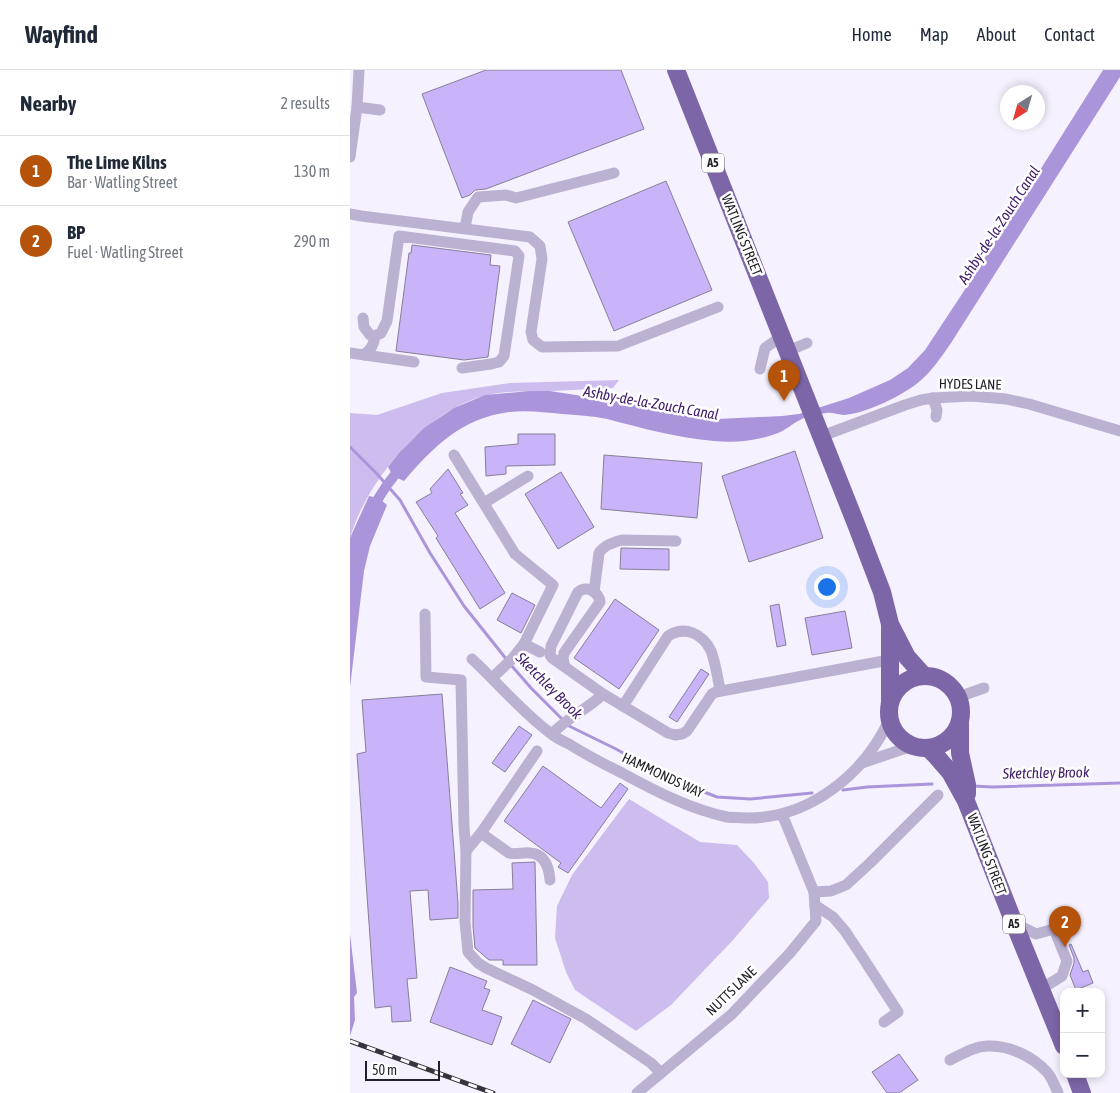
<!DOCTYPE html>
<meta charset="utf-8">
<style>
body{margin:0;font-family:"Asap Condensed",sans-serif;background:#f6f6f7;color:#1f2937}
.controls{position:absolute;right:15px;bottom:15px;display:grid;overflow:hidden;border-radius:10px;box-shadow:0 2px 8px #0003}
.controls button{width:45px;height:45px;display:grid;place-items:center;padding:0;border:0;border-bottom:1px solid #e0e1e3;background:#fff;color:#1f2937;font:25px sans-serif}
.compass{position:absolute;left:650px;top:15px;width:45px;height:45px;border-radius:50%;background:#fff;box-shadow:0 2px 8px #0003;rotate:217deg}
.scale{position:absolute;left:15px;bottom:12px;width:75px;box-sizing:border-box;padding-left:5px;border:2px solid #211f27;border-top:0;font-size:14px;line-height:18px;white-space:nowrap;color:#211f27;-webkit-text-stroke:4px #fff;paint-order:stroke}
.you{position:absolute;left:476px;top:516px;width:18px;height:18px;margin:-12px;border:4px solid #fff;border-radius:50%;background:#1a73e8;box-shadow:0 0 0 8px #1a73e833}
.badge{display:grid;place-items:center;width:32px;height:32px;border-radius:50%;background:#b45309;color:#fff;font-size:16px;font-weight:700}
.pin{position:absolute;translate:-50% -41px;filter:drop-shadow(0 1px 2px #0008)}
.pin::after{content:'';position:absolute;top:26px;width:18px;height:15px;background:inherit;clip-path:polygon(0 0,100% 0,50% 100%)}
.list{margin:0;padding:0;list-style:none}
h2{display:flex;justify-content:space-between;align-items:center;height:65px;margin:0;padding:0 20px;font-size:21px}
h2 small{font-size:16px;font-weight:400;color:#747a83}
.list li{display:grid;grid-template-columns:32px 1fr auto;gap:15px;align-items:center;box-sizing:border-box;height:70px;padding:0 20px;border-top:1px solid #e0e1e3}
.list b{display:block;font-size:19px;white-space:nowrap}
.list p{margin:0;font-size:16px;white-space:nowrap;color:#747a83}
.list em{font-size:16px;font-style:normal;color:#747a83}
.map{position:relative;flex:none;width:770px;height:1023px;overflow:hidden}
header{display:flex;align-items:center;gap:30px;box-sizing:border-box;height:70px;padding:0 25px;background:#fff;border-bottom:1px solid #e0e1e3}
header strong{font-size:24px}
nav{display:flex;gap:28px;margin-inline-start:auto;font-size:18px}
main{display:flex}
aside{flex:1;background:#fff}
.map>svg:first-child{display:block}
</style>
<header>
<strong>Wayfind</strong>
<nav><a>Home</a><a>Map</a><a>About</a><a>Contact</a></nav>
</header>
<main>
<aside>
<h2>Nearby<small>2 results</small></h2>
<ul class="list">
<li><span class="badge">1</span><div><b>The Lime Kilns</b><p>Bar · Watling Street</p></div><em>130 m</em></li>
<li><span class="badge">2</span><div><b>BP</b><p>Fuel · Watling Street</p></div><em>290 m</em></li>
</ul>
</aside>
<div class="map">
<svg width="770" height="1023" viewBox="0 0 770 1023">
<rect width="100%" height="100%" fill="#f5f1ff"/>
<g fill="#ccbdee">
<path d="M269,310L263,318C242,319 222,320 202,321C179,322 155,320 133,326C74,343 17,410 0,468V343L27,345L92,323L160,313Z"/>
<path d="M279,729L350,772L387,775L404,793L418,812L419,828L383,870L321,935L286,961L225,920L216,902L205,868L207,836L222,805Z"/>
</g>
<g fill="#ab95da">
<path d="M753,0H770V7L601,273C592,286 582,301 570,311C554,325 515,344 494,345C488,345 482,342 476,343C468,344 457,346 450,350C442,354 436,360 428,363C408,371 385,373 364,371C327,368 292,358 257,349C242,346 226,345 212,344C194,342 176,340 159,342C112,348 83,377 54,411L43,406L38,397L49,383L74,358L104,338L135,325L180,321H200L277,333L346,348L367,349L432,346L449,344L499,328L540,310L558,298L575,280L612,224Z"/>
<path d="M19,426L29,428L37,435L20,476L14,501L0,617V468Z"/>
<path d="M0,864L7,923L4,927L5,950L0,966Z"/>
</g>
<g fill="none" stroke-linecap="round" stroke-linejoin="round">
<g stroke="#ab95da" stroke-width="3">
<path d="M0,377L27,404L50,430L80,483L114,536L157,590"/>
<path d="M161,595L181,618L213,650"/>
<path d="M217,655L266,679L316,707L367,727L400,729L462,723"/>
<path d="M623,716L643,717L770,713"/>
<path d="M493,720L517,717L582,714"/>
</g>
<path stroke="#ab95da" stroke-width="10" d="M23,438C31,423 40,409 52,397"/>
</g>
<g fill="#c9b3f9" stroke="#868095">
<path d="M136,0H271L294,59L136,119L125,120L120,125L112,128L72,24Z"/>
<path d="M316,111L362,220L264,261L218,152Z"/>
<path d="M62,175L141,185L140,195L150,196L138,287L114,290L46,281L59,183H61Z"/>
<path d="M168,364H205V395L156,396V404L136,406L135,377L168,374Z"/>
<path d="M445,381L473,468L399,492L372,406Z"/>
<path d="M254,385L352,393L347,448L251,439Z"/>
<path d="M98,399L113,423L110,424L118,435L105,443L155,523L130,539L86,468L88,466L66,432L82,423L80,419Z"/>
<path d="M211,402L244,457L208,479L175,424Z"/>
<path d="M271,478L319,479V500L270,499Z"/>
<path d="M162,523L185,535L171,563L147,550Z"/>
<path d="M265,529L309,560L269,619L224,588Z"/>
<path d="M429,534L436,575L427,577L420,536Z"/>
<path d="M495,541L502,578L462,585L455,548Z"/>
<path d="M351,599L359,604L327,652L319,647Z"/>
<path d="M92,624L108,833V848L80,850L78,820L60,821L67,908L57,909L61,951L42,952L41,936L25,938L7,684L16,682L12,630Z"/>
<path d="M169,656L182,665L155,702L142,693Z"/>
<path d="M193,696L251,738L270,713L278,719L218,803L208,797L211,793L154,751Z"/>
<path d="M185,792L187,895H153V890H139L125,878L123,856V820L163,819L162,793Z"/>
<path d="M721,874L733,902L738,900L743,913L726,920L720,905L724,893V888L719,875Z"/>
<path d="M100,897L137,911L134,918L140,920L132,940L152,947L142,975L80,952Z"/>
<path d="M183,930L221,949L200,993L161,974Z"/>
<path d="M549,984L568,1010L549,1023H537L522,1002Z"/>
</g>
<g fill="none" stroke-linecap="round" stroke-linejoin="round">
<g stroke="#bbb2d2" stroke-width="11">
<path d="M7,37L30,40"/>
<path d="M0,87L7,37L9,0"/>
<path d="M0,144L11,146L180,167L190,176L192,189L181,262L183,270L192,277L268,276L368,237"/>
<path d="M115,158L118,142L128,127L156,125L166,128L264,103"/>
<path d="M13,248L14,257L20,265L25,266"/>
<path d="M438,281L457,273"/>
<path d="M0,283L64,292"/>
<path d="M14,285C21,279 24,275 25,266L31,263L37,251L49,166L165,181L169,186L154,286L149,292L141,294L112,298"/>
<path d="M410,299L415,278L432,266"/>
<path d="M583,328L587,340L586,347"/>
<path d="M472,366L555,335L571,330L583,328L621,326L656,329L679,334L770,361"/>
<path d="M104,385L165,484L203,515L174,574L162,589L142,608"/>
<path d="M134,433L178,406"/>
<path d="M244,522L249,483C253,476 264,472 272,470L326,471"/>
<path d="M75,544L76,607L111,610L114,757L116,781"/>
<path d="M174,574L190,582"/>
<path d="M122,589C148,613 171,641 199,662C205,667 212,671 219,674C236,685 254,694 272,703C305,721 340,739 377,747C383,748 389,747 396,748C459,749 515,704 540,648"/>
<path d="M215,597L213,589L214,583L250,532C249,523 237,514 228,522L201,576L200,585L202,588L253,624L318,663L325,665L332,664L337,661L362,624L366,622L539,590"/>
<path d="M608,627L634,618"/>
<path d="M273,636L318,566C335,555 353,564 361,581C365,591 368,609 370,620"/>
<path d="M202,664C216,648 237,640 253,624"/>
<path d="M187,681L131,763L116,781L115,852L118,882L128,893L136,898L183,920L236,949L301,993L311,1003"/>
<path d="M512,693L562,676"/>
<path d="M131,763L159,783C166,785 173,782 180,783C195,784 199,797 200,810"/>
<path d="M464,822L481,821L496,815L520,793L588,725"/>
<path d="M465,835L483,847L495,861L513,888L548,942L534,952"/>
<path d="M664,853L686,864L704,859L717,891L712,906L691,919"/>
<path d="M600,990C612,984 623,977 637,976C659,975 682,986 697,1002C702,1008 705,1016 708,1023"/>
<path d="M287,1023L382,944L440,883L466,851L464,822L432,744"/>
</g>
<g stroke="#7c66a7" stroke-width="18">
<path d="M326,0L506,454L532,522L540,554L557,587L574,606"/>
<path d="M540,556V632"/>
<circle cx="575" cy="642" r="36"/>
<path d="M610,653V683L617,715V724"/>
<path d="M578,678L587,687L600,702L616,731L664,853L714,976"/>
<path d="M725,1004L732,1023"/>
</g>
<defs>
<path id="rail" d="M0,971L143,1023"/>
</defs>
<use href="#rail" stroke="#37343d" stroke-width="5"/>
<use href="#rail" stroke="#fff" stroke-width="3" stroke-dasharray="9" stroke-linecap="butt"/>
</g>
<g text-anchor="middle" stroke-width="5" stroke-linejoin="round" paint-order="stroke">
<g fill="#fff" stroke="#646268" stroke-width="1">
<rect x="352" y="83.5" width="22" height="19" rx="4"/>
<rect x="653" y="844.5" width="22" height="19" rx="4"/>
</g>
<g font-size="12" font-weight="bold" fill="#211f27">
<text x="363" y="97">A5</text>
<text x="664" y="858">A5</text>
</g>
<g font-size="14" fill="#211f27" stroke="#fff">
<text transform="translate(392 165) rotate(68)" y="5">WATLING STREET</text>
<text transform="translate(620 314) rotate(1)" y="5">HYDES LANE</text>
<text transform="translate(313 705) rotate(25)" y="5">HAMMONDS WAY</text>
<text transform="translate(637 784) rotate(69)" y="5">WATLING STREET</text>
<text transform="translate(381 921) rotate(-44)" y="5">NUTTS LANE</text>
</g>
<g font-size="15" font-style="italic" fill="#3e1b6b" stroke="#fff">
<text transform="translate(649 155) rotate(-57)" y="5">Ashby-de-la-Zouch Canal</text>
<text transform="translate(301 333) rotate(10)" y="5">Ashby-de-la-Zouch Canal</text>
<text transform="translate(199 616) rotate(45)" y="5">Sketchley Brook</text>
<text transform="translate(696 703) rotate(-1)" y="5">Sketchley Brook</text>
</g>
</g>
</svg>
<div class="controls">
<button>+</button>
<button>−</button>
</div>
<svg class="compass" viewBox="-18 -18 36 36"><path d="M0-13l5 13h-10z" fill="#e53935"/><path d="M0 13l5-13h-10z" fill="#747a83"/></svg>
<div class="scale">50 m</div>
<div class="you"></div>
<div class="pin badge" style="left:434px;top:331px">1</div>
<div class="pin badge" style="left:715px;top:877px">2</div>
</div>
</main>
